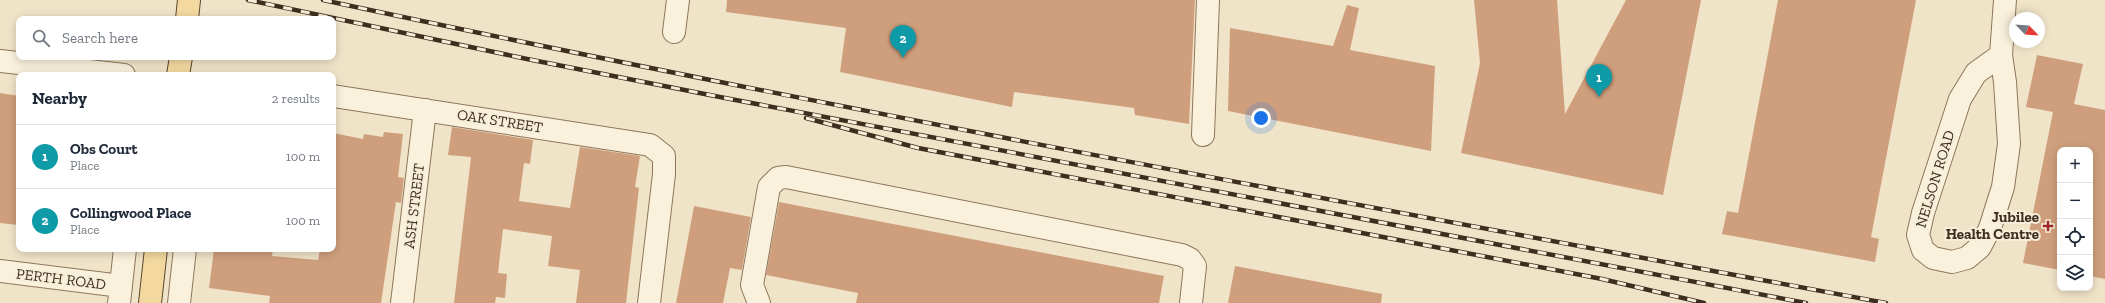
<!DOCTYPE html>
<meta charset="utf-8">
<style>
body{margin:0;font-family:"Zilla Slab",serif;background:#f6f6f7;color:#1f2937}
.controls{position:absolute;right:12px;bottom:12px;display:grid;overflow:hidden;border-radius:8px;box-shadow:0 2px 10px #0003}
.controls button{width:36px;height:36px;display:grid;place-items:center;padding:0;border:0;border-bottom:1px solid #e0e1e3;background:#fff;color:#1f2937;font:20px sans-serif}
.compass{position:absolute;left:2009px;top:12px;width:36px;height:36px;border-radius:50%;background:#fff;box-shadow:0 2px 10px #0003;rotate:115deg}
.you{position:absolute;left:1261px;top:118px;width:14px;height:14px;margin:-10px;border:3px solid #fff;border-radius:50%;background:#1a73e8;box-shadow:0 0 0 6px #1a73e833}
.badge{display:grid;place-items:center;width:26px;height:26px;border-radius:50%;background:#9e2a2b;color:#fff;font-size:13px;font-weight:700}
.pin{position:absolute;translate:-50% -33px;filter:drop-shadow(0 1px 2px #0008)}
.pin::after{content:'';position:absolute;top:21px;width:14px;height:12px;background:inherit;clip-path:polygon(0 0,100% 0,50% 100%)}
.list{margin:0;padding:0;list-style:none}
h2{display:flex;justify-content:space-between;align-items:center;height:52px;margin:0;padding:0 16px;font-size:17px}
h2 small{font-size:13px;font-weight:400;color:#747a83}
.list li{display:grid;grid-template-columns:26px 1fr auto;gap:12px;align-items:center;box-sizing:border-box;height:64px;padding:0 16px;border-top:1px solid #e0e1e3}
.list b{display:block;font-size:15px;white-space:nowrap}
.list p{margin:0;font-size:13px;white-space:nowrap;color:#747a83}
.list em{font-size:13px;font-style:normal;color:#747a83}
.icon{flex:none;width:22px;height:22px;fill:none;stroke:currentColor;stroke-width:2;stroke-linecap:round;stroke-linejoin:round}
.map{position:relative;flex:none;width:2105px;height:303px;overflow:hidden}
.search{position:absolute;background:#fff;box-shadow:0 2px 10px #0003;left:16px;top:16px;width:320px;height:44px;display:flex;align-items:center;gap:10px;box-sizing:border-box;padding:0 14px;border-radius:8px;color:#747a83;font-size:15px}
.panel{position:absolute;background:#fff;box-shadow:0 2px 10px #0003;left:16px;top:72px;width:320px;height:180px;border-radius:8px}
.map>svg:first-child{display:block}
</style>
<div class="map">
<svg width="2105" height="303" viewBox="0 0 2105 303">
<rect width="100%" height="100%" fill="#f0e4c8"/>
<g fill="#cf9f7d">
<path d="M727,0H1195L1189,124L1135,115L1134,108L1014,92L1012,107L840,72L846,28L726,12Z"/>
<path d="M1474,0H1557L1565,114L1626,0H1701L1663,195L1461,153L1480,63Z"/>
<path d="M1778,0H1916L1871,237L1879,239L1875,262L1722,234L1727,211L1738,213Z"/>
<path d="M1347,5L1359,8L1350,50L1435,66L1431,151L1228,111L1230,28L1333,46Z"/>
<path d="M2037,55L2083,64L2074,104L2105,110V279L2090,276V150H2060V270L2023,263L2053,112L2026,107Z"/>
<path d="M0,93L19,96V225L0,223Z"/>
<path d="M452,127L533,140L530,164L524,163L519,201L570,208L580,147L640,156L635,187L639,188L626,303H576L580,270L548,266L552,236L503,229L498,273L507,274L505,298L496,297L495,303H454L471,157L448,155Z"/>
<path d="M384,132L403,134L398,177L404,178L401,203L396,202L381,303H269L270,296L209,288L214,249H273L272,256L318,260L320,249H333V133L363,139L364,134L383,137Z"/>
<path d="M779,202L1164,276L1159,303H856L858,293L766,275Z"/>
<path d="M694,206L751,217L742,270L730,268L723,303H676Z"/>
<path d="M1235,266L1382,294L1381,303H1228Z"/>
</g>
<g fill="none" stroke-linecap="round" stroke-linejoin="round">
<defs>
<g id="minor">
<path d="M674,32L678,0"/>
<path d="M2001,55L1976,73L1960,99L1923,213L1918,235L1923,250L1933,258L1952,262L1967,258L1980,247L1990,228L2003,187L2009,144L2005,82L2001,55L2005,0"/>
<path d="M0,61L124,75"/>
<path d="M333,96L650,145L664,156V174L649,303"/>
<path d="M1203,135L1208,0"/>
<path d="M0,271L121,286"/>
<path d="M119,303L125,249"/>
<path d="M179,303L185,249"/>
<path d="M402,303L425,110"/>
<path d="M759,303L752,285L769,187L778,178L786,177L1182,255L1190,259L1195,266L1191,303"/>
</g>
<g id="major">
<path d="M187,19L189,0"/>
<path d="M178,75L181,57"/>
<path d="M150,303L156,249"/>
</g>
</defs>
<use href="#minor" stroke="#8d765c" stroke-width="24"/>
<use href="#major" stroke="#5b4430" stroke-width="24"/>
<use href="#minor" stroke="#faf1dc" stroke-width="22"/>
<use href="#major" stroke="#f3d9a0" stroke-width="22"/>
<defs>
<g id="rail">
<path d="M248,0L527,59L725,98L1806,303"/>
<path d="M323,0C842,111 1364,206 1886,303"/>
<path d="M806,118L918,148L1602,279L1704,303"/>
</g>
</defs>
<use href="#rail" stroke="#3d2e20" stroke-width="4.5"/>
<use href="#rail" stroke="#f7eed8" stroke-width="3" stroke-dasharray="9" stroke-linecap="butt"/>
</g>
<path fill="#9e2a2b" stroke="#f7eed8" stroke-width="1.5" d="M2046 220h4v4h4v4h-4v4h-4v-4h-4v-4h4z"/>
<g text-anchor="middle" stroke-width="4" stroke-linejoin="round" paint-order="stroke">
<g font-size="15" fill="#3d2e20" stroke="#f7eed8">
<text transform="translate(500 121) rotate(9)" y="5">OAK STREET</text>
<text transform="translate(1935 179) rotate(-73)" y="5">NELSON ROAD</text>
<text transform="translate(414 206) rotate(-83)" y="5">ASH STREET</text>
<text transform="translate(61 279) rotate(7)" y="5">PERTH ROAD</text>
</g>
<g font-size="15" font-weight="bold" fill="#3d2e20" stroke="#f7eed8" text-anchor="end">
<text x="2039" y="222">Jubilee<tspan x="2039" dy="17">Health Centre</tspan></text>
</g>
</g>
</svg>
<div class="controls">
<button>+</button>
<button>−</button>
<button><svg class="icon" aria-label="locate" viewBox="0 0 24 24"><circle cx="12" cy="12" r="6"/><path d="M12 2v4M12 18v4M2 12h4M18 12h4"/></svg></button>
<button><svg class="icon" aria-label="layers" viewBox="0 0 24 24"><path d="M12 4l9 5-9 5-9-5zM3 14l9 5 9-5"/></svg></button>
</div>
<svg class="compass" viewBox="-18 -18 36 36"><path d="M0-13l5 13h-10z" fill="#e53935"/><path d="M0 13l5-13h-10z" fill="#747a83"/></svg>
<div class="you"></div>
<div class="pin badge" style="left:1599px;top:97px;background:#0f9aa8">1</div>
<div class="pin badge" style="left:903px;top:58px;background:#0f9aa8">2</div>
<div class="search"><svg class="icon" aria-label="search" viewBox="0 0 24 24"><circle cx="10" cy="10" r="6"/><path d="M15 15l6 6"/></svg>Search here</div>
<section class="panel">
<h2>Nearby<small>2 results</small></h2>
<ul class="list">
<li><span class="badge" style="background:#0f9aa8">1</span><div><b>Obs Court</b><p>Place</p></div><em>100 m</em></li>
<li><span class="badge" style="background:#0f9aa8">2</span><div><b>Collingwood Place</b><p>Place</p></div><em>100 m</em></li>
</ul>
</section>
</div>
